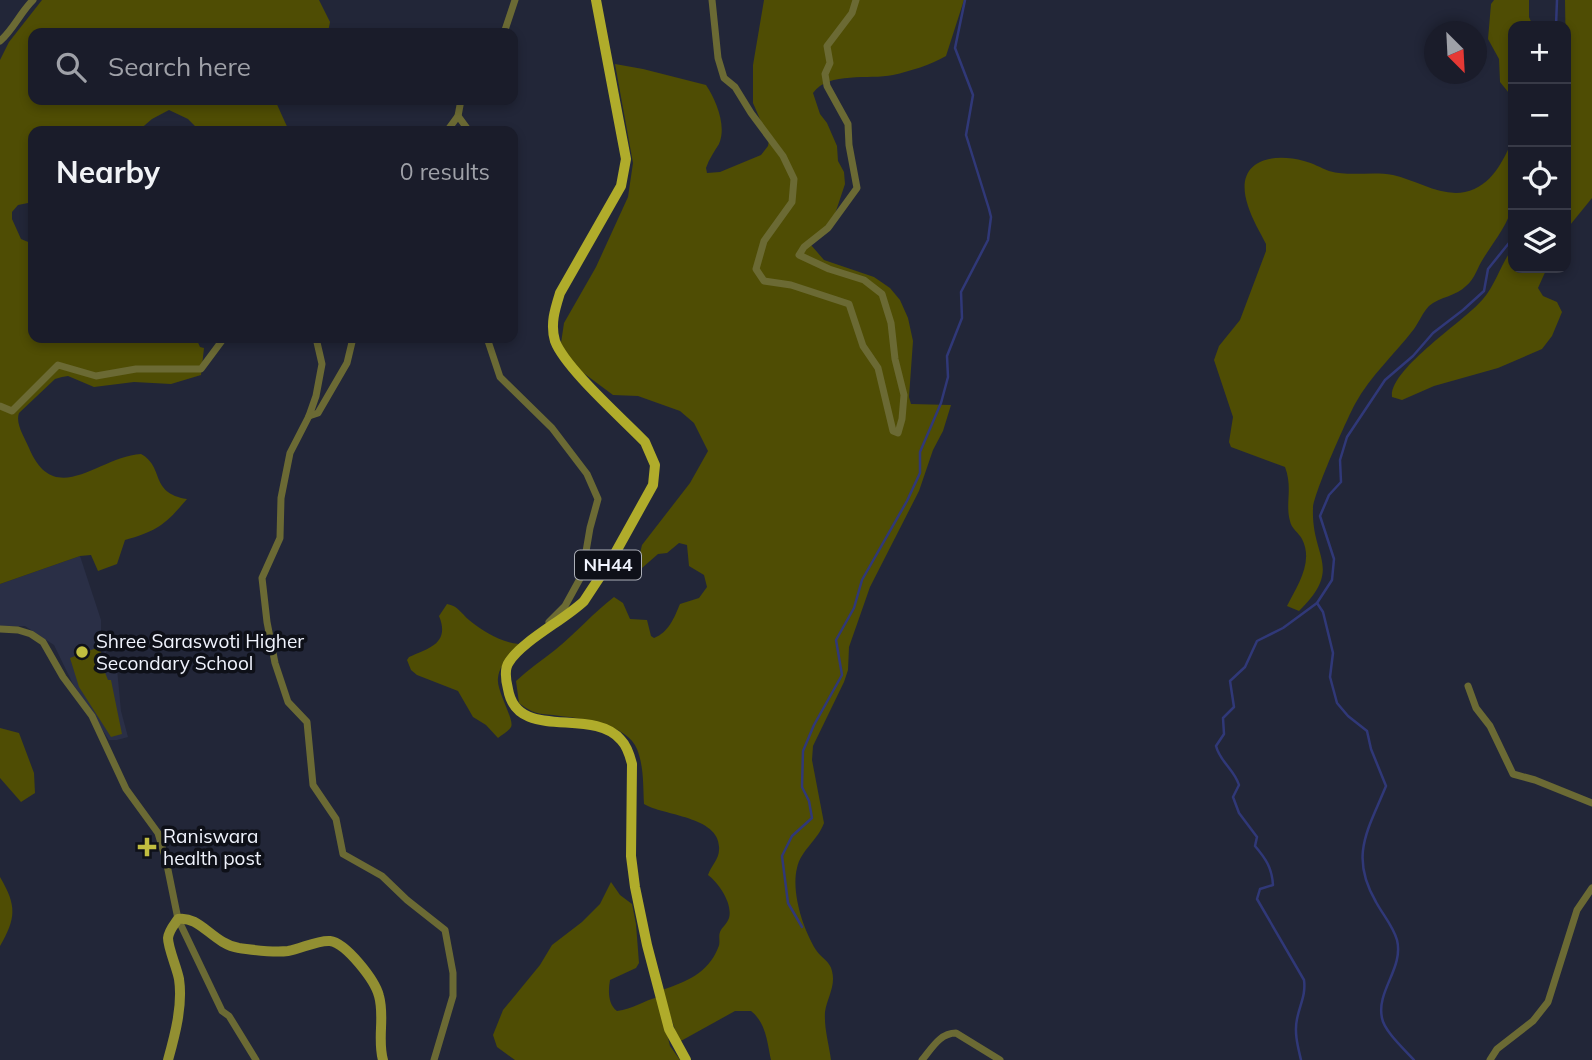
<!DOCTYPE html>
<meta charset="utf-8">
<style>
body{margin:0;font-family:Mulish,sans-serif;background:#232532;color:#f1f3f6}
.controls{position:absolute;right:21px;top:21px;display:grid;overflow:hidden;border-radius:14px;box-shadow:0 4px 10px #0003}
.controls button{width:63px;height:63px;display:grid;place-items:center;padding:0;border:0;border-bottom:2px solid #383a47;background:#1a1c2a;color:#f1f3f6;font:35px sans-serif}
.compass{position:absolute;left:1424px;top:21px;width:63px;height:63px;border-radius:50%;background:#1a1c2a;box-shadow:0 4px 10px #0003;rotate:156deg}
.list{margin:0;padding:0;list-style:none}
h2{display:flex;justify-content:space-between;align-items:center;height:91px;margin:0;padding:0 28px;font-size:30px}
h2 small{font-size:23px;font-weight:400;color:#9fa1a8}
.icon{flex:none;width:38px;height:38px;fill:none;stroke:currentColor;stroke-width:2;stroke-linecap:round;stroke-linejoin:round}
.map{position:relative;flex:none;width:1592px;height:1060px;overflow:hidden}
.search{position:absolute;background:#1a1c2a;box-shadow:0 4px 10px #0003;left:28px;top:28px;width:490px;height:77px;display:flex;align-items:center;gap:18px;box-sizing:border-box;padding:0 24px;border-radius:14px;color:#9fa1a8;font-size:26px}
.panel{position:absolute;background:#1a1c2a;box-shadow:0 4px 10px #0003;left:28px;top:126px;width:490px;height:217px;border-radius:14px}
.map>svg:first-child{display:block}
</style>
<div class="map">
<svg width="1592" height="1060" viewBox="0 0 1592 1060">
<rect width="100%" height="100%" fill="#222638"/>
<path fill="#2a2f46" d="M80,556L101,620V635L108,660L117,669L121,711L128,737L117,740H109L73,684L54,645L25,626L0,627V584Z"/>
<g fill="#4f4d04">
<path d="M42,0H319L330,22L328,32L324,33H33V100H275L289,131H200L188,119L169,110L152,119L138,131H33V202L18,205L12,212V219L21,239L33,244V338H196L200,347L204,348L201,375L171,384L134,382L94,387L68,376L62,377L55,379L19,413C15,424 25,438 29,448C55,510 99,456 141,454C165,467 149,493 187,499C165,525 157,531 125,540L117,564L98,571L91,555L80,556L0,584V60L9,42Z"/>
<path d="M764,0H964L946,56C930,65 911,71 893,75C869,80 829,71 813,93L820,114L827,123L837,146L838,161L844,172L845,184L835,214L811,245L824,260L874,277L890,288L900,300L908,318L913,341L909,397L911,404L951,405L943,431L933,450L919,491L870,587L849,647L848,670L844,682L813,746L812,760L824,823C818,840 801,850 797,868C791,892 803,929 816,950C821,958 830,961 832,971C836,986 827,998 825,1012C824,1029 829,1044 831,1060H771C767,1041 766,1023 751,1011H735L679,1042L662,990C686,982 708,973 718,948C721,942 718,937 720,932C722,927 727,924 729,918C733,904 719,883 708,875C711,866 719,859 719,850C722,816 663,816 644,804C643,785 644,767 637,749C628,725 582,718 560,716C540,713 536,716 519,703L516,681C529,669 542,660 555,650C576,633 593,613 614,597L623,603L630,619L647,620L651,636L654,638C669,632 674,618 680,604L699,598L707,587L704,575L689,566L687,545L679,543L667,553L658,554L642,568L638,561L642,545L690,483L708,451L694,423L680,411L638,396L613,395L570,363L561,343L564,323L596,267L628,197L633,163L615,64L643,69L706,85C716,100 727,126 719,144C714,152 709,159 706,168L707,173L720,172L761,155L768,146L769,140L753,103V65Z"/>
<path d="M1494,0H1529V17L1533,26H1513V98L1500,82L1499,59L1488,39L1491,4Z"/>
<path d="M1565,0H1592V198L1566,230V90L1569,79L1566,63Z"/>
<path d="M1513,139C1513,159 1517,183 1513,203C1509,224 1494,241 1483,259C1477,268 1475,279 1466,286C1457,296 1439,297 1429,306C1423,312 1419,322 1414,329C1395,354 1370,376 1355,404C1346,421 1314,493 1313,508C1311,558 1344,567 1299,611L1287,606C1297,586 1314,562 1302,539C1299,533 1291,528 1290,521C1285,503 1293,488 1285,467L1231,447L1229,442L1233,417L1214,360L1219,346L1240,320L1266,251V244C1260,232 1252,219 1248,206C1233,161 1270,152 1304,161C1313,163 1321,168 1329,171C1350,177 1372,171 1393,175C1416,180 1441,197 1465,192C1492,186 1503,161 1513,139Z"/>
<path d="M1513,248V268H1547L1538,288L1543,296L1557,302L1562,312L1552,336L1542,349L1498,368L1434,386L1402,400L1392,397C1389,369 1465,321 1483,299C1496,284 1501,263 1513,248Z"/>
<path d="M447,604C458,606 461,613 469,620C484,632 500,642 519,644C512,653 499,665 498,678C496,691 515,720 511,727C509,731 502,735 498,738L486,725L473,717L458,691L417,675L411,670L407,660L409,657C430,648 450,643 439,616Z"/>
<path d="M99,647L107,668L104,670L108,680H111L122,734L111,737L79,687L70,658Z"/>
<path d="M0,728L19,733L34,773L35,793L21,802L0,778Z"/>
<path d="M0,877C17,906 16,918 0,946Z"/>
<path d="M611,882L620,895L632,904L636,924L639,963L636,968L610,980C608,991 608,1004 617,1011C633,1009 643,1001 658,997L670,1046L680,1060H515L497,1047L493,1035L503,1010L540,965L552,945L582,922L600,904Z"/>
</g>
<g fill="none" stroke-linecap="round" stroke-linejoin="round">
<g stroke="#303878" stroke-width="2.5">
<path d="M1556,26L1557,0"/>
<path d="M1317,603L1323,612L1333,653L1330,677L1337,703L1348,716L1367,731L1371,749L1386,786C1368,830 1349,856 1376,902C1383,915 1393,926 1397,940C1404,968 1376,991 1382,1018C1384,1031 1405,1050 1414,1060"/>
<path d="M802,927L788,903L782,856L792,836L812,818L809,801L802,787L803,751L814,725L842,675L836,640L854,608L862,580L907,501L920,473V452L941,403L948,377L947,356L962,318L961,292L988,240L991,217L989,209L966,135L973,95L955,48L965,0"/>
<path d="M1301,1060C1298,1047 1294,1033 1297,1019C1300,1004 1306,995 1304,980L1257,899L1260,889L1273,885C1272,868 1266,859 1255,846L1257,837L1239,813L1233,797L1239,785C1234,769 1220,762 1216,746L1224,734L1223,718L1234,707L1230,681L1245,667L1257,641L1283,628L1317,603L1332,580L1334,559L1320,516L1329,495L1341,482L1340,460L1347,437L1385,380L1413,356L1433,333L1463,310L1484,291L1488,269L1513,238"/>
</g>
<g stroke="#6b6a34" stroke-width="7">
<path d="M712,0L718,58L724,78L735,87L751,113L783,156L794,179L792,202L764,241L756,269L764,281L791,285L849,304L863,346L878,368L893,431L898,433L902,419L904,395L895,359L891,323L882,294L864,280L829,269L799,255L804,247L828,228L857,188L849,145L848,124L827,86L825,74L830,63L827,46L852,13L856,0"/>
<path d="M504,33L515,0"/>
<path d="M0,41C13,30 20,13 33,0"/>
<path d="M461,100L458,116L469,131"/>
<path d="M447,131L458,116"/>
<path d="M316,338L322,364L316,396L309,416L290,453L281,498L280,538L262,578L267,622L275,663L288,702L307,722L313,785L336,819L343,854L382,876L407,900L445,930L453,973V996L434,1060"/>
<path d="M487,338L500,377L552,428L587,474L598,499L590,528L582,575L565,606L549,622"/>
<path d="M0,406L12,411L58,365L96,376L136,369H201L224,338"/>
<path d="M309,416L318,413L347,363L353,338"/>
<path d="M0,629L18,630L31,634L43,642L63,677L92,716L126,789L158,833L166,860L178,919L222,1011L229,1016L256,1060"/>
<path d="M1468,686L1476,708L1490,726L1513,774L1535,780L1592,803"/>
<path d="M922,1060C932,1048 940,1033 956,1033L1000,1060"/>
<path d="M1490,1060L1497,1049L1533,1021L1548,1002L1577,910L1592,888"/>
</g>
<path stroke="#928f32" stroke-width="10" d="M168,1060C175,1035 183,1005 179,979C177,968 168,948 168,938C169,930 174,925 178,919C200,915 213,944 239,948C255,950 272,953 288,951C301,949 317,940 330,941C346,943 375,980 379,996C385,1017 377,1039 383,1060"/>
<path stroke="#b0ac2b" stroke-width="10" d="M596,0L626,159L621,186L560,293C555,309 550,324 555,341C565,368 623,419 645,442L655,465L653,485L613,557L584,601C564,620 522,641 509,662C504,669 506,681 508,689C517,743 592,706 621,740C627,746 630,756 632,764L631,856L635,887L647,945L669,1029L686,1060"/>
</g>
<g fill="#c1be40" stroke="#0e1018" stroke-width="2.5">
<circle cx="82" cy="652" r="7"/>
<path d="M143.5 836.5h7v7h7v7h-7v7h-7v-7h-7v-7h7z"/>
</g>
<g text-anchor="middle" stroke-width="7" stroke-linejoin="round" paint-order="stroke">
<rect fill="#0e1018" stroke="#acafb8" stroke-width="2" x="575" y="550.5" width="66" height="29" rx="5"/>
<g font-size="18" font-weight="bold" fill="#f0f3fd">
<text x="608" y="571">NH44</text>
</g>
<g font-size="19" fill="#f0f3fd" stroke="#0e1018" text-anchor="start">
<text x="96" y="648">Shree Saraswoti Higher<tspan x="96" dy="22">Secondary School</tspan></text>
<text x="163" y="843">Raniswara<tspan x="163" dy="22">health post</tspan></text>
</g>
</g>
</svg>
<div class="controls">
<button>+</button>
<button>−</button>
<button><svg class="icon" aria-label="locate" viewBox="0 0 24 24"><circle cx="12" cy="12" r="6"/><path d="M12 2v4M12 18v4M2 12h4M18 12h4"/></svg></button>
<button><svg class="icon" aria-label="layers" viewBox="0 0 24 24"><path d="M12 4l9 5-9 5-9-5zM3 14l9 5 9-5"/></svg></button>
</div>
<svg class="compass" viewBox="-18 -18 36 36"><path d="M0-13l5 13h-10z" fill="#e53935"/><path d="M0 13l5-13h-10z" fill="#9fa1a8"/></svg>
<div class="search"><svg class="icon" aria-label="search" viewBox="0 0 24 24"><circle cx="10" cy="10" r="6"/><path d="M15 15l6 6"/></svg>Search here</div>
<section class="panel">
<h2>Nearby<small>0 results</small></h2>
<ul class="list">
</ul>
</section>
</div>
